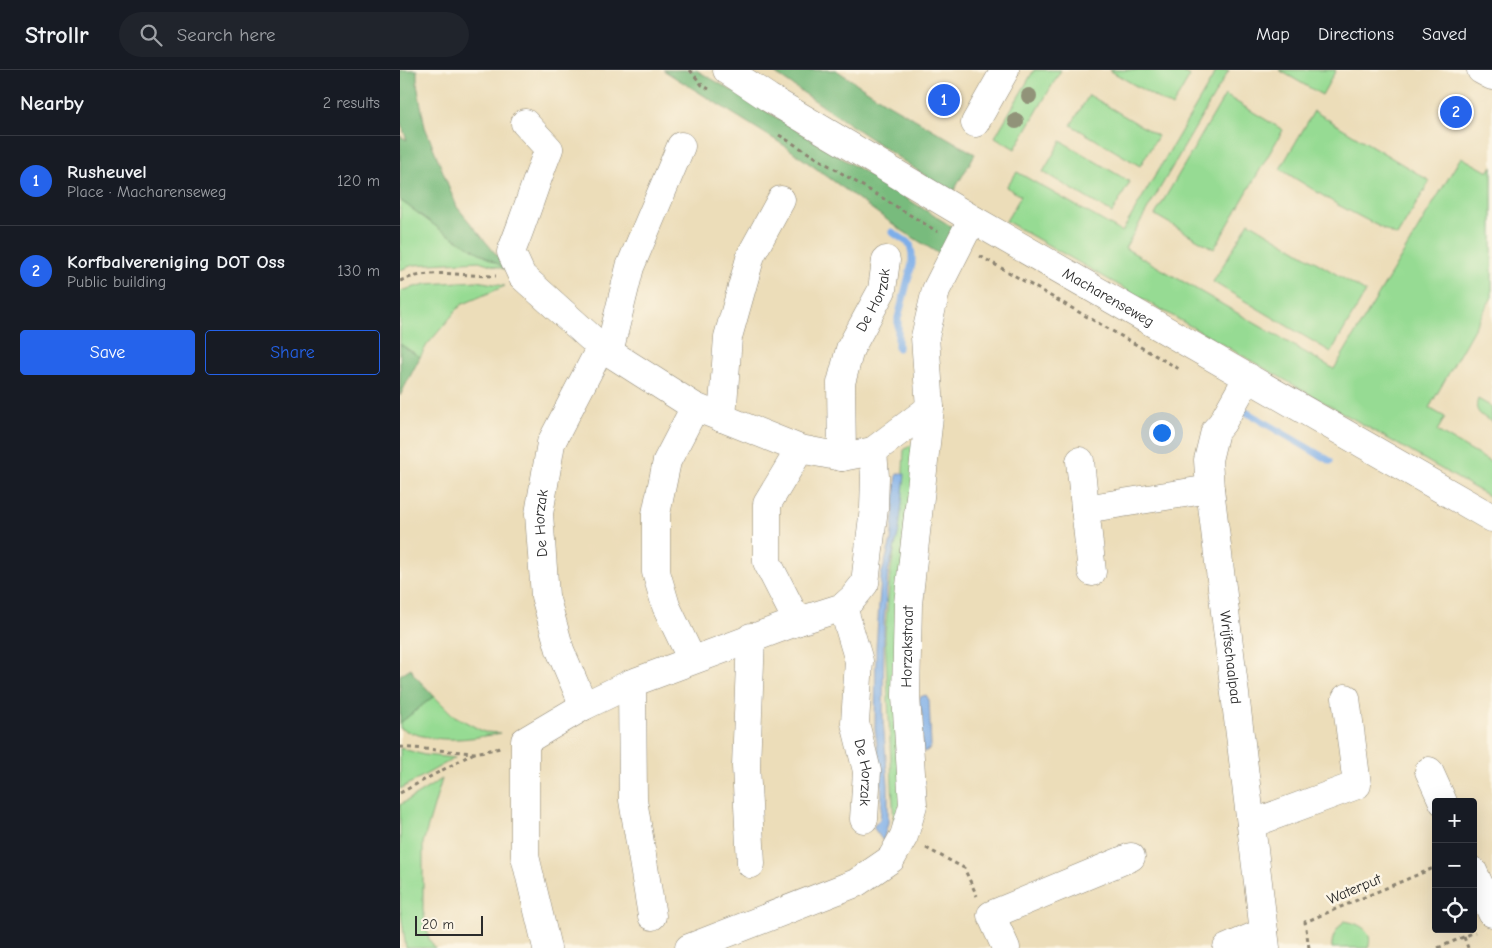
<!DOCTYPE html>
<meta charset="utf-8">
<style>
body{margin:0;font-family:"Comic Neue",sans-serif;background:#20242c;color:#f1f3f6}
.controls{position:absolute;right:15px;bottom:15px;display:grid;overflow:hidden;border-radius:5px;box-shadow:0 5px 20px #0002}
.controls button{width:45px;height:45px;display:grid;place-items:center;padding:0;border:0;border-bottom:1px solid #363941;background:#171b24;color:#f1f3f6;font:25px sans-serif}
.scale{position:absolute;left:15px;bottom:12px;width:68px;box-sizing:border-box;padding-left:5px;border:2px solid #2b2b2b;border-top:0;font-size:14px;line-height:18px;white-space:nowrap;color:#2b2b2b;-webkit-text-stroke:4px #fcf5e5;paint-order:stroke}
.you{position:absolute;left:761px;top:362px;width:18px;height:18px;margin:-12px;border:4px solid #fff;border-radius:50%;background:#1a73e8;box-shadow:0 0 0 8px #1a73e833}
.badge{display:grid;place-items:center;width:32px;height:32px;border-radius:50%;background:#2563eb;color:#fff;font-size:16px;font-weight:700}
.pin{position:absolute;translate:-50% -50%;border:2px solid #fff;box-shadow:0 1px 5px #0006}
.list{margin:0;padding:0;list-style:none}
h2{display:flex;justify-content:space-between;align-items:center;height:65px;margin:0;padding:0 20px;font-size:21px}
h2 small{font-size:16px;font-weight:400;color:#9ea1a6}
.list li{display:grid;grid-template-columns:32px 1fr auto;gap:15px;align-items:center;box-sizing:border-box;height:90px;padding:0 20px;border-top:1px solid #363941}
.list b{display:block;font-size:19px;white-space:nowrap}
.list p{margin:0;font-size:16px;white-space:nowrap;color:#9ea1a6}
.list em{font-size:16px;font-style:normal;color:#9ea1a6}
.actions{display:flex;gap:10px;padding:15px 20px}
.actions a{flex:1;padding:11px 0;border:1px solid #2563eb;border-radius:5px;text-align:center;font-size:18px;color:#2563eb}
.actions .main{background:#2563eb;color:#fff}
.icon{flex:none;width:28px;height:28px;fill:none;stroke:currentColor;stroke-width:2;stroke-linecap:round;stroke-linejoin:round}
.map{position:relative;flex:none;width:1092px;height:878px;overflow:hidden}
header{display:flex;align-items:center;gap:30px;box-sizing:border-box;height:70px;padding:0 25px;background:#171b24;border-bottom:1px solid #363941}
header strong{font-size:24px}
nav{display:flex;gap:28px;margin-inline-start:auto;font-size:18px}
.search{width:350px;height:45px;background:#20242c;display:flex;align-items:center;gap:12px;box-sizing:border-box;padding:0 18px;border-radius:28px;color:#9ea1a6;font-size:19px}
main{display:flex}
aside{flex:1;background:#171b24}
.map>svg:first-child{display:block}
</style>
<header>
<strong>Strollr</strong>
<div class="search"><svg class="icon" aria-label="search" viewBox="0 0 24 24"><circle cx="10" cy="10" r="6"/><path d="M15 15l6 6"/></svg>Search here</div>
<nav><a>Map</a><a>Directions</a><a>Saved</a></nav>
</header>
<main>
<aside>
<h2>Nearby<small>2 results</small></h2>
<ul class="list">
<li><span class="badge">1</span><div><b>Rusheuvel</b><p>Place · Macharenseweg</p></div><em>120 m</em></li>
<li><span class="badge">2</span><div><b>Korfbalvereniging DOT Oss</b><p>Public building</p></div><em>130 m</em></li>
</ul>
<div class="actions"><a class="main">Save</a><a>Share</a></div>
</aside>
<div class="map">
<svg width="1092" height="878" viewBox="0 0 1092 878">
<rect width="100%" height="100%" fill="#fcf5e5"/>
<filter id="ink" filterUnits="userSpaceOnUse"><feTurbulence type="fractalNoise" baseFrequency=".02" numOctaves="2"/><feDisplacementMap in="SourceGraphic" scale="10" xChannelSelector="R" yChannelSelector="G"/><feConvolveMatrix kernelMatrix="1 2 1 2 8 2 1 2 1" color-interpolation-filters="sRGB"/></filter>
<filter id="wash" filterUnits="userSpaceOnUse"><feTurbulence type="fractalNoise" baseFrequency=".0096" numOctaves="4" result="noise"/><feDisplacementMap in="SourceGraphic" scale="20" xChannelSelector="R" yChannelSelector="G"/><feGaussianBlur stdDeviation="1.12" result="paint"/><feColorMatrix in="noise" values="0 0 0 0 0 0 0 0 0 0 0 0 0 0 0 0 0 1.4 0 .05"/><feComposite in="paint" operator="in"/></filter>
<g filter="url(#wash)">
<rect width="100%" height="100%" fill="#ecddb9"/>
<g fill="#96db93" stroke="#60835f">
<path d="M634,0H661L615,79L595,67Z"/>
<path d="M709,0H779L790,6L772,37Z"/>
<path d="M817,0H829L725,178L934,299L1061,87L1088,102L1092,96V227L1029,338L1045,347L1037,361L1092,393V428L606,151L621,126L606,117L617,102L722,162Z"/>
<path d="M879,0H936L922,25Z"/>
<path d="M689,25L758,66L740,96L671,55Z"/>
<path d="M825,25L883,60L814,179L755,145Z"/>
<path d="M914,41L1030,111L997,166L938,135L880,99Z"/>
<path d="M661,71L730,112L712,143L643,102Z"/>
<path d="M0,130L41,160L110,201L79,191L13,195L0,200Z"/>
<path d="M849,152L966,222L931,282L813,212Z"/>
<path d="M77,211L105,216L61,235L27,275L20,287L0,274V221L26,214Z"/>
<path d="M1078,329L1092,337V352C1082,346 1073,342 1078,329Z"/>
<path d="M524,366L508,723L494,755L485,565L490,505L501,440L504,380Z"/>
<path d="M34,626L53,645L84,662L101,663C66,670 33,674 0,658V653Z"/>
<path d="M0,678L24,685L55,688L0,719Z"/>
<path d="M42,709L23,773V840L29,869L35,878H6L0,837V735Z"/>
<path d="M944,851C958,853 975,860 968,878H932C931,867 937,859 944,851Z"/>
</g>
<g fill="#78bb7d" stroke="#527354">
<path d="M0,0H17V14L25,57L57,137L110,201L41,160L0,130V66L7,70L0,51Z"/>
<path d="M263,0H296L350,31L554,158L541,185L501,160L385,76Z"/>
<path d="M370,0H436L482,30L575,84L552,124Z"/>
<path d="M0,274L20,287L0,326Z"/>
<path d="M11,598L14,605L34,626L0,653V605Z"/>
</g>
<g fill="#7daee9" stroke="#546c8a">
<path d="M497,403L505,404L499,461L488,502L484,551L483,649L488,715V753L483,771L473,757L480,749L482,731L481,706L475,659L476,578L481,506L491,471Z"/>
<path d="M526,625L529,630L531,676L528,680L524,682L522,679V644L519,632L520,627Z"/>
</g>
<g fill="none" stroke-linecap="round" stroke-linejoin="round">
<g stroke="#7daee9" stroke-width="7">
<path d="M492,162L510,174L512,184V194L498,248V278"/>
<path d="M846,342L930,391"/>
</g>
</g>
</g>
<g filter="url(#ink)">
<g fill="none" stroke-linecap="round" stroke-linejoin="round">
<defs>
<g id="minor">
<path id="s1" d="M327,0L369,28L574,150L1092,448"/>
<path d="M1081,0L1092,6"/>
<path d="M125,53L149,79C135,113 125,148 111,182L122,206L201,277L295,337L400,379L442,387L473,381L475,407L474,438L465,513L453,528L443,537L399,551L391,539L367,492V434L400,379"/>
<path d="M575,53L605,0"/>
<path d="M209,282L230,197L281,76"/>
<path id="s2" d="M848,307L822,353L815,361L808,390L810,419L866,878"/>
<path d="M322,348L328,267L351,185L381,130"/>
<path d="M473,381L530,338"/>
<path id="s3" d="M442,387L441,313L450,279L482,220L486,190"/>
<path d="M680,391L692,502"/>
<path d="M685,439L810,419"/>
<path id="s4" d="M443,537L459,591L455,653L467,701L464,749"/>
<path d="M292,590L266,536L256,502V444L267,391L295,337"/>
<path d="M232,613L233,730L252,846"/>
<path id="s5" d="M184,636L160,580L145,526L139,444L151,373L201,277"/>
<path d="M1029,701L1043,732"/>
<path d="M851,754L957,715L946,628"/>
<path d="M351,794L346,696L351,567"/>
<path d="M1073,801L1092,843"/>
<path d="M147,878L125,786V671L184,636L232,613L399,551"/>
<path id="s6" d="M289,878L456,813L491,789L504,766L513,735L506,626L508,534L530,338L525,267L536,220L565,163L574,150"/>
<path d="M606,878L591,845L731,787"/>
<path d="M827,878L864,862"/>
</g>
</defs>
<use href="#minor" stroke="#8c8472" stroke-width="29"/>
<g stroke="#8c8472" stroke-width="3" stroke-dasharray="4 4" stroke-linecap="butt">
<path d="M290,0L302,15L309,19"/>
<path d="M379,65L538,162"/>
<path d="M580,186L781,300"/>
<path d="M0,211C31,198 63,206 96,206"/>
<path d="M0,677L74,683L101,678"/>
<path d="M0,723L74,683"/>
<path d="M526,778L564,798L577,826"/>
<path d="M1064,867L1068,878"/>
<path d="M909,878L905,852L1036,797"/>
<path d="M1038,878L1075,862"/>
</g>
<use href="#minor" stroke="#fff" stroke-width="28"/>
</g>
<g fill="#919379">
<circle cx="629" cy="26" r="8"/>
<circle cx="616" cy="51" r="8"/>
</g>
</g>
<g text-anchor="middle" stroke-width="5" stroke-linejoin="round" paint-order="stroke">
<g font-size="15" fill="#2b2b2b" stroke="#fcf5e5">
<text dy="5" stroke="none"><textPath href="#s1" startOffset="444">Macharenseweg</textPath></text>
<text dy="5" stroke="none"><textPath href="#s3" startOffset="164">De Horzak</textPath></text>
<text dy="5" stroke="none"><textPath href="#s5" startOffset="190">De Horzak</textPath></text>
<text dy="5" stroke="none"><textPath href="#s6" startOffset="439">Horzakstraat</textPath></text>
<text dy="5" stroke="none"><textPath href="#s2" startOffset="292">Wrijfschaalpad</textPath></text>
<text dy="5" stroke="none"><textPath href="#s4" startOffset="169">De Horzak</textPath></text>
<text transform="translate(954 819) rotate(-23)" y="5">Waterput</text>
</g>
</g>
</svg>
<div class="controls">
<button>+</button>
<button>−</button>
<button><svg class="icon" aria-label="locate" viewBox="0 0 24 24"><circle cx="12" cy="12" r="6"/><path d="M12 2v4M12 18v4M2 12h4M18 12h4"/></svg></button>
</div>
<div class="scale">20 m</div>
<div class="you"></div>
<div class="pin badge" style="left:544px;top:30px">1</div>
<div class="pin badge" style="left:1056px;top:42px">2</div>
</div>
</main>
